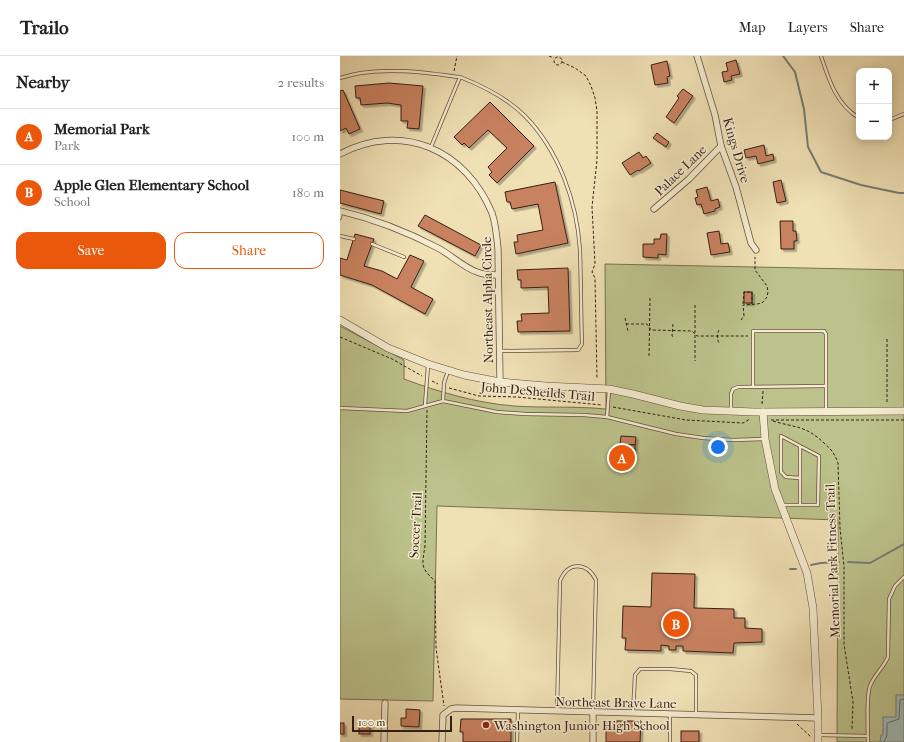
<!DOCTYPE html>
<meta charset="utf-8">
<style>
body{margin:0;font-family:"IM FELL French Canon",serif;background:#f6f6f6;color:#222}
.controls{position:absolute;right:12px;top:12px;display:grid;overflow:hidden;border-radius:8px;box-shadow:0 2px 10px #0003}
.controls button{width:36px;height:36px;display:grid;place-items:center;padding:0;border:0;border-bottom:1px solid #e0e0e0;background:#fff;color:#222;font:20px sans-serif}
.scale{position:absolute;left:12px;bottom:10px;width:100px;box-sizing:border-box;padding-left:4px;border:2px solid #361e15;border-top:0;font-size:11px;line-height:14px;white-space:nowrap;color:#361e15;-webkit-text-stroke:3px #f5eccf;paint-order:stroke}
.you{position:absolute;left:378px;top:391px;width:14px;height:14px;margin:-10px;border:3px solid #fff;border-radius:50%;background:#1a73e8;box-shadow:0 0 0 6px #1a73e833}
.badge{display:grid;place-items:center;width:26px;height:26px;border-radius:50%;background:#ea580c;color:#fff;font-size:13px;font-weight:700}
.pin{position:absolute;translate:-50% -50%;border:2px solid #fff;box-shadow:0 1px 4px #0006}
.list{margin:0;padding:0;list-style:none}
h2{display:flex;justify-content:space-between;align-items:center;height:52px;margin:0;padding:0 16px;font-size:17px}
h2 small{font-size:13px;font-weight:400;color:#767676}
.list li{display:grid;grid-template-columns:26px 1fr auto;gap:12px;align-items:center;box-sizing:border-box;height:56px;padding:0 16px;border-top:1px solid #e0e0e0}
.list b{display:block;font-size:15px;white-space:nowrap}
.list p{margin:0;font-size:13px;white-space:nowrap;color:#767676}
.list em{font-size:13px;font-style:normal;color:#767676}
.actions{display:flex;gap:8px;padding:12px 16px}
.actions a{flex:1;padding:9px 0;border:1px solid #ea580c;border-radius:12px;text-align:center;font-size:14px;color:#ea580c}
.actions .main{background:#ea580c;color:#fff}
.map{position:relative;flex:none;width:564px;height:686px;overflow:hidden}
header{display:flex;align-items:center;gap:24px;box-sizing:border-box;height:56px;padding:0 20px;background:#fff;border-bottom:1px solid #e0e0e0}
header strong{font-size:19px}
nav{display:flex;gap:22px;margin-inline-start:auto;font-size:14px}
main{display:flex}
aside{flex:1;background:#fff}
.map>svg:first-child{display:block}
</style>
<header>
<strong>Trailo</strong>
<nav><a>Map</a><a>Layers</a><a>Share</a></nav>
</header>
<main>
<aside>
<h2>Nearby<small>2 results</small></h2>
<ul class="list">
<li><span class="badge">A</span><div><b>Memorial Park</b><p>Park</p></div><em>100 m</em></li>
<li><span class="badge">B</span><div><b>Apple Glen Elementary School</b><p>School</p></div><em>180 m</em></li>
</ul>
<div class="actions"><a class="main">Save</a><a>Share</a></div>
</aside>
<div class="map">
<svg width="564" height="686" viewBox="0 0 564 686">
<defs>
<filter id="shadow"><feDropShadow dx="2.5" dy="2.5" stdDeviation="0" flood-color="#0004"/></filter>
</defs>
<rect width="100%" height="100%" fill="#f0e1b5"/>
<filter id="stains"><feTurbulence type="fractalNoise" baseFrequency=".005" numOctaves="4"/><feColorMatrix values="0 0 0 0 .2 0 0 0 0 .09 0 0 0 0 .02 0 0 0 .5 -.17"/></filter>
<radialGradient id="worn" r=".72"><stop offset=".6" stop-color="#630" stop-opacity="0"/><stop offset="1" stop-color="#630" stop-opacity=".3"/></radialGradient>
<path fill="#bcc28b" stroke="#797050" d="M265,208L564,214V686H497L498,464L97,450L93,645L0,643V270L64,304V323C99,336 136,347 174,350C204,352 235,350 266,353Z"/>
<path fill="#9fbbb9" stroke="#757c77" d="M556,639H564V686H540L541,679H543V661H556Z"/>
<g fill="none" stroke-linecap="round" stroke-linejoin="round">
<path stroke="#6a6c67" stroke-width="1" d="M544,686L547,679V667L559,663L560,644L564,643"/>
<g stroke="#757c77" stroke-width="2">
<path d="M443,0L455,16L464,53L468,91L481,116L521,129L559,137H564"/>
<path d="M508,506L530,507L564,488"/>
<path d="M471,509L481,507L499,506"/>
<path d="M450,513H456"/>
</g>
</g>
<g fill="#c98261" stroke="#361e15" filter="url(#shadow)">
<path d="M396,4L400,18L391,20L392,24L384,26L382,16L388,15L386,7Z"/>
<path d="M327,5L330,20L327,21L328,27L315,29L311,9Z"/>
<path d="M49,27L83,30L79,73L67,72L68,65H61V49L47,47L21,49L20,42H16L15,30Z"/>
<path d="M343,33L353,40L334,67L326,61L339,42L337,40Z"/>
<path d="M3,34L20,73L9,78L6,72L0,75V35Z"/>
<path d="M150,46L194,90L157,127L149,119L152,116L148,111L167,92L148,74L129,92L124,87L122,89L114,81Z"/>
<path d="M317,77L329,86L326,91L313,82Z"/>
<path d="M424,89L426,100L433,98L434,104L418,108L416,100L406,102L404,94Z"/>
<path d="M299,96L303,102L306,100L311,107L299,115L298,114L290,119L282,107Z"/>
<path d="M441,124L446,145L437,147L433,126Z"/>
<path d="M215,126L228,187L176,198L174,186H178L177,179L203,174L198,148L172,153L170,146H167L165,136Z"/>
<path d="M367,131L371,145L378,143L380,151L375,153V155L364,158L361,148L357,149L355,142L358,141L356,134Z"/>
<path d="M0,134L44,145L41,158L0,147Z"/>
<path d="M85,159L141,189L135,200L78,170Z"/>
<path d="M440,165H453V175H456L457,185H454V193H441Z"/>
<path d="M379,175L381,188L388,187L390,196L371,199L367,177Z"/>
<path d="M15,178L34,183L24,210L42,215L57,223L70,199L84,205L71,231L93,243L85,258L32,229L0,219V202L7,204Z"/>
<path d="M321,178H327L326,199L318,198V202L303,201V188H314V183H320Z"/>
<path d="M228,212L230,275L178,276L177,265H182L181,258L209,257L208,231L181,232V224H178L177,214Z"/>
<rect x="404" y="236" width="8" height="11"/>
<path d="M281,380L296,381L295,389L280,388Z"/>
<path d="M280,388L295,389V395L280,394Z"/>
<path d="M312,517L355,518L354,552L394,553V562H405V572L422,573V586L394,587L393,597L343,595V590H336V594H329V590L321,589V595L285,594L286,582H282L283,550L311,551Z"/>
<path d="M66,653L80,654L79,671L61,670V662H66Z"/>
<path d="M121,663H171V686H123V676H120Z"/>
<path d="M266,665H301L300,686H266Z"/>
<rect x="0" y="667" width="4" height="11"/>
<rect x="19" y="667" width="11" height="11"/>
<rect x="341" y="675" width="18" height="11"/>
</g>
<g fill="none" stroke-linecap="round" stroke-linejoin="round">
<defs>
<g id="service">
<path d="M481,0C489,24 496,48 519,62"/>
<path d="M0,22C7,20 14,18 21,17C54,12 87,17 120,21"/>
<path d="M549,64L564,58"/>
<path d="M91,91L120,21C143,30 167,42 185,60C219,95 237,146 240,194C241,226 241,257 242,288L238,294L160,295"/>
<path d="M0,162L1,156"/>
<path d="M0,180L14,183"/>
<path d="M32,188L64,201"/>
<path d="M413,331V275H484L486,278V354"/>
<path d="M103,345L104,327L108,315"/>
<path d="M85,349L88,310"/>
<path d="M0,352L67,355L103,345L157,356L185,358L244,359L267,361L336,378L363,382L393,384L425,383"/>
<path d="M391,355V338L393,333L398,331L486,330"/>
<path d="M267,361L269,334"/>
<path d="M443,449H478L479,400L441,380V416L446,421L460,422V390"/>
<path d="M460,449V422"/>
<path d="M217,655L220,525C228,505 247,506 256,524L253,655"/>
<path d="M293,656L295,619L300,613H330L351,615L356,619V658"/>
<path d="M479,679L528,680"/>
<path d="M177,686L178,655"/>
<path d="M330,686V658"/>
<path d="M528,686C528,673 526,640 530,630C534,619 544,611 548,601L549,543L555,530L564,521"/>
</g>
<g id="minor">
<path d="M357,0L375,59L381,90L396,131L411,187L416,194"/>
<path d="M0,98C62,65 126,94 152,157C156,169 157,182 158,193L160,326"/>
<path d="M314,153L349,123L381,90"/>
<path d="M0,155C34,163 67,176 98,192C111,199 123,211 137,216C144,219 151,219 158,219"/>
<path d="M44,686L45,647"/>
<path d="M102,686L103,659L111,653L116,652L478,662"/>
<path d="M253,686V656"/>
</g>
<g id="tertiary">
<path d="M0,264L48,292L88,308L124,319L160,326L206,330L269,333L293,338L340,350L363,354L414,356L564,355"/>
<path d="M423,356L425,383L435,433L467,517L473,552L478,662V686"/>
</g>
</defs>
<use href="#service" stroke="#644f3d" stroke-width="4"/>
<use href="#minor" stroke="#644f3d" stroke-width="7"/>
<use href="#tertiary" stroke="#644f3d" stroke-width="8"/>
<g stroke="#361e15" stroke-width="1" stroke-dasharray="3 2" stroke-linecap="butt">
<path d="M209,0L214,2"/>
<circle cx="218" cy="5" r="4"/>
<path d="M222,6L235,12L246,20L251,30L255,42L257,55V104L252,151L255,208L252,216L255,222L257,322"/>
<path d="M114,15L117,0"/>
<path d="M403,248L404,236H412V248"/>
<path d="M355,249V305"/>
<path d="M285,262L288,275"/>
<path d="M401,264L404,260L403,249L417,248L422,247L427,241L428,236L427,230L415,214V201"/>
<path d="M286,268H307L311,274L352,275L357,280H408"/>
<path d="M333,268L332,280L334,281"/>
<path d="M379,274C377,277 377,284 379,287"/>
<path d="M0,281L52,303L82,320"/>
<path d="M547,283V348"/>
<path d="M309,300L310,242"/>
<path d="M92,325L98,328"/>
<path d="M109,332L139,340L177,341L262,349"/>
<path d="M422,348L423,335"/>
<path d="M273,351L346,364L403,367L410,363"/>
<path d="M87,354L85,490C82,510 80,511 95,525L96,592L104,650"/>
<path d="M431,364H564"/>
<path d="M433,365C456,372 465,369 484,387C491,393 495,398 498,407L500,472L504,510V588L513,646L512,674"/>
<path d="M457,668L471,681"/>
</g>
<use href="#service" stroke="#f5eccf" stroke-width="2.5"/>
<use href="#minor" stroke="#f5eccf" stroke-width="5.5"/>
<use href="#tertiary" stroke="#f5eccf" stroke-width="7"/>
</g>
<circle fill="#8f2418" stroke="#f5eccf" stroke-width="1.5" cx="146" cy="669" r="4"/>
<g text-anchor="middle" stroke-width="3" stroke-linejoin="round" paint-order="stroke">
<g font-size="13" fill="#361e15" stroke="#f5eccf">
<text transform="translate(397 94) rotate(74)" y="5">Kings Drive</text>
<text transform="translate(340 114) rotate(-44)" y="5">Palace Lane</text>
<text transform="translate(147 244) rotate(-91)" y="5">Northeast Alpha Circle</text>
<text transform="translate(198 335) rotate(5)" y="5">John DeSheilds Trail</text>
<text transform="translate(75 469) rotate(-87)" y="5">Soccer Trail</text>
<text transform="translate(492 505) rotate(-92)" y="5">Memorial Park Fitness Trail</text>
<text transform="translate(276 646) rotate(1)" y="5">Northeast Brave Lane</text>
</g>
<g font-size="13" fill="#361e15" stroke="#f5eccf" text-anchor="start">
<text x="154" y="674">Washington Junior High School</text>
</g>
</g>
<rect width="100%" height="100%" filter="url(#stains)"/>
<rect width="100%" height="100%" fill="url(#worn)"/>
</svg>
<div class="controls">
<button>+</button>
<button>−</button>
</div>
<div class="scale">100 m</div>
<div class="you"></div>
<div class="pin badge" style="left:282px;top:402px">A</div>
<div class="pin badge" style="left:336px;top:568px">B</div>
</div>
</main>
